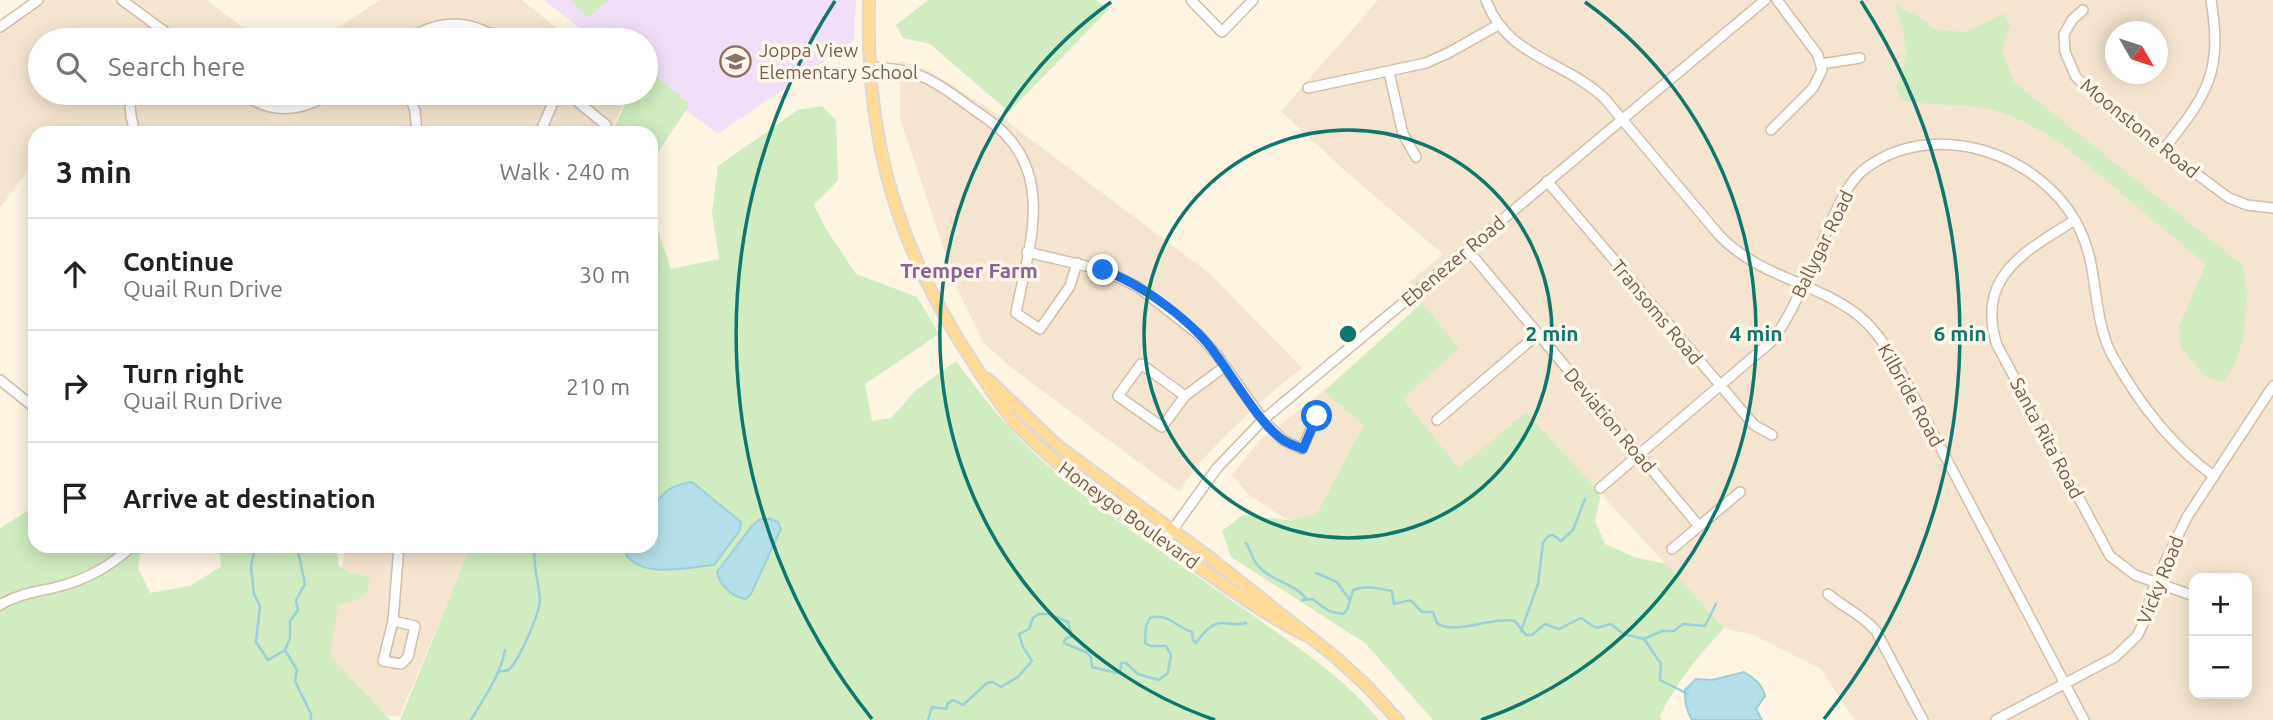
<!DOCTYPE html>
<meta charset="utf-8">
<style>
body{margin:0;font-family:Ubuntu,sans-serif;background:#f2f2f2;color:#202124}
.controls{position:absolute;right:21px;bottom:21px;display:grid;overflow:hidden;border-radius:14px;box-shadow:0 4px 18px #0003}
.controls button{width:63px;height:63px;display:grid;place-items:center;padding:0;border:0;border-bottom:2px solid #e0e0e0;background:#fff;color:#202124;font:35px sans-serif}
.compass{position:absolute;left:2105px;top:21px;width:63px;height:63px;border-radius:50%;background:#fff;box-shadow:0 4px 18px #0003;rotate:129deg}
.stop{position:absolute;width:21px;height:21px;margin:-16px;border:5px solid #1a73e8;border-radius:50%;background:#fff}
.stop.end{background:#1a73e8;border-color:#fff;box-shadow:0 2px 7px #0008}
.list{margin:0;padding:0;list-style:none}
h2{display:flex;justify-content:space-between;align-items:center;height:91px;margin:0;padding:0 28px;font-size:30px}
h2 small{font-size:23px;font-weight:400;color:#757577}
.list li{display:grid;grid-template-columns:46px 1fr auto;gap:21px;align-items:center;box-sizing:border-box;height:112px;padding:0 28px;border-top:2px solid #e0e0e0}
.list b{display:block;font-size:26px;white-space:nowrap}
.list p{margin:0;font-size:23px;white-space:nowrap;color:#757577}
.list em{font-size:23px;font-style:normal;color:#757577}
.icon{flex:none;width:38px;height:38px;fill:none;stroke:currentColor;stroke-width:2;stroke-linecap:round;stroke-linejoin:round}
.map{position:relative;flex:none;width:2273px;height:720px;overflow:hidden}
.search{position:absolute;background:#fff;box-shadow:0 4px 18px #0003;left:28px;top:28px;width:630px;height:77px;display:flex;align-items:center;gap:18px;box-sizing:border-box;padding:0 24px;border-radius:38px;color:#757577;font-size:26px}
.panel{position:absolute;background:#fff;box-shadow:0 4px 18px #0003;left:28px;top:126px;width:630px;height:427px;border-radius:21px}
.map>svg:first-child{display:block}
</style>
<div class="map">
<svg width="2273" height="720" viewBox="0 0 2273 720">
<rect width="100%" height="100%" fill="#fdf4e2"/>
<g fill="#f5e5d0" fill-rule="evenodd">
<path d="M45,0H207L259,40H40V93H628L610,133H61L59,130L56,133H35V161L0,208V31Z"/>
<path d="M380,0H522L571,40H319Z"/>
<path d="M1378,0H2273V720H1854L1821,669L1753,635L1724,628L1526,412L1459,469L1403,399L1458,348L1407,284L1443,254L1345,171L1281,111ZM2116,32H2158V74H2116ZM2194,578H2247V694H2194Z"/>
<path d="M900,61L928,70L997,114L1208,272L1302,368L1273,391L1229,432L1200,462L1179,492L1013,369L983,342L958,291L900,118Z"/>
<path d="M1324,391L1365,425L1316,515L1288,520L1249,495L1232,475L1260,440Z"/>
<path d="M346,546H472L399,717L379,714L325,656Z"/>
</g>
<path fill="#f1dffa" d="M544,0H856L854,41L718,134L646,80V40H595Z"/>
<g fill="#d0ecc0" fill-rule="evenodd">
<path d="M571,0H608L588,18Z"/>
<path d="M928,0H1095L1109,9L1009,112L930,44L903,38L896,25Z"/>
<path d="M1895,5L1916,15L1936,30L1966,32L2004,14L2010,24L2002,51L2014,82L2241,264C2252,287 2246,340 2235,363C2232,370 2227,376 2223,382L2205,376L2181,348L2179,326L2206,264C2177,240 2148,216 2119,191C2081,159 2043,124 1993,110C1963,102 1932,107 1902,100L1896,88C1912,58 1906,35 1895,5Z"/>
<path d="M646,68L690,104L655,157L652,203L655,222L671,269L719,259L712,213L718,166L798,110L822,106L836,120L838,180L814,205L826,229L856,274L917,297L939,334L865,384L872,421L891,418L916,390L956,361C983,398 1012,434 1047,465C1108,518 1178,562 1244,609C1291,643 1342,675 1379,720H400L471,546H629L626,555L741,522L692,482L664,493L651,513V133H612L630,93H646ZM770,519L778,522L781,529L741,599L723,585L717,572L752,526Z"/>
<path d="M1422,303L1459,348L1403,399L1459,468L1526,412L1601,494L1595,521L1605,544L1634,557L1666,564L1724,628C1699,655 1676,683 1660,716L1661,720H1433L1365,643L1231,557L1222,531L1243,515L1288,520L1316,515L1364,425L1324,391Z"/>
<path d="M35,506V546H141L138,568L150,593L189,586L221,567L219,546H336L339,566L349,572L369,577C370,600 357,599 338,605L330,656L390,720H0V528Z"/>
</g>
<g fill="#b5dfe8" stroke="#9bcfda" stroke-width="2">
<path d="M692,482L741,522L740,530L714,565C687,567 644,579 626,555L629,546H651C651,514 652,487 692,482Z"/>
<path d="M760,519H770L778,522L781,529L751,594L746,599C733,598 719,585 717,572L752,526Z"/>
<path d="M1744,672C1754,678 1762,684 1765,696L1756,709L1762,720H1692C1686,710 1685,702 1685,690L1696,679L1712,680Z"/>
</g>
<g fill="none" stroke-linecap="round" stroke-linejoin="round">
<g stroke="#9bcfda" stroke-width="2.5">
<path d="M1246,543C1250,549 1252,557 1256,563C1267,580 1297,584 1306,599"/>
<path d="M255,546L251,567L254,594L260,606L256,642L268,660L285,650L290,638V621L298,610L296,600L305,584L297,546"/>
<path d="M1316,573L1337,582L1349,599"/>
<path d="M1302,600L1312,599L1329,611L1343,614L1347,610L1353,590C1366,584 1379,589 1392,591L1394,604C1415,600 1406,596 1422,612H1433L1437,623C1454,636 1491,616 1515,621L1526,635H1532L1545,624L1559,629L1581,618L1596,628L1611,624L1623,634L1644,639L1661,664L1660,680L1688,694"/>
<path d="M1521,631L1538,584L1543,543L1548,536L1553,535L1561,541L1573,530L1585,499"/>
<path d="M1644,639L1662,631H1674L1683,624L1705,626L1716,604"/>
<path d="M285,650L297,670L295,681L311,714V720"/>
<path d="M498,672C501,671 505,671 508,670C518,664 540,612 540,600C539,582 532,565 535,546"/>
<path d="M471,720C484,697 500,677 505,650"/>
<path d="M928,720L932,707L946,709L948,703L953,700L963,705L987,683L993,682L1001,687L1018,677L1032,661L1023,647L1019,634L1029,629L1033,618L1039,614H1049L1068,622L1072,636L1065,639L1064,643L1088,653L1091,658L1092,667L1116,673L1121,669V663H1126L1138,674L1159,680L1168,673L1171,655L1166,646H1150L1145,643L1146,626L1150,618C1168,612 1177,628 1192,632L1193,640L1196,643C1202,635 1211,622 1223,623C1232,623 1236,626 1246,623"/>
</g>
<defs>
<g id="minor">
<path d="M122,0L176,40"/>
<path d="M1191,0L1222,32L1253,0"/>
<path d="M1486,0C1507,58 1565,60 1605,99L1719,235C1760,278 1814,281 1858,315C1879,332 1892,356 1905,380L2084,720"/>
<path d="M2083,10L2072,20L2064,34L2065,52L2076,77L2113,112L2229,198L2247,205L2273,208"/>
<path d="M0,27L38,0"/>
<path d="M154,40L163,30"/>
<path d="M407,40C438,19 469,19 501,40"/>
<path d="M1821,64L1860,58"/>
<path d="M869,67C914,68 931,78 966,104C979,114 994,122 1005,134C1054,184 1027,253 1016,313L1040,329L1070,286L1077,263"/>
<path d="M1389,72L1403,134L1416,157"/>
<path d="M1308,88L1426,63L1450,52L1498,25"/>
<path d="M129,93L131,116L135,133"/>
<path d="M242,93C272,116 301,111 332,93"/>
<path d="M409,93L415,111L417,133"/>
<path d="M567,93L606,125"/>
<path d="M1771,130L1813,88L1822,70L1818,55L1777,0"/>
<path d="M540,133L557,93"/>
<path d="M2163,150C2207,95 2223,73 2211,0"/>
<path d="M1547,181L1754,425L1772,435"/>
<path d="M2075,220C2025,251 1975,277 1997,345L2110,556L2135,575L2194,596"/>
<path d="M1467,249L1699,526"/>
<path d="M1027,252L1103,270L1138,287L1198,334L1217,355L1263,420L1283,440L1302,449L1317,416"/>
<path d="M0,380L35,408"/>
<path d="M1185,396L1141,364L1118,396L1162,427L1185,396L1224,367"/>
<path d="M1437,420L1538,334"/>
<path d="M1600,488L1772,341C1795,311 1815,257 1831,222C1839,205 1847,185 1861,172C1931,114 2045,153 2081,232C2099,271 2092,317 2112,355C2138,402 2170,445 2214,476"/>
<path d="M1163,543L1217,468L1263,420L1765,0"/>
<path d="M1672,549L1740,492"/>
<path d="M1828,594C1843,607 1863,615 1876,631L1923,720"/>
<path d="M0,605C17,594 37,592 57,587C85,580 111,566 132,546"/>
<path d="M393,621L415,626L408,657L401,664L383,661Z"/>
<path d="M393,621L399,546"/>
<path d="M1996,720L2115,657L2137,636L2144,622L2155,583L2187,517L2273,386"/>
</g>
<g id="major">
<path d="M869,0C865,140 897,248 974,364C988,385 1000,406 1017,425C1066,476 1125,517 1183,556C1223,584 1263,614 1307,636"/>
<path d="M988,379L1058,446L1209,557L1334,656L1366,685L1398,720"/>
</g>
</defs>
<use href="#minor" stroke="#d1bdab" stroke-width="12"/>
<use href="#major" stroke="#ded7d3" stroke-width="14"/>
<use href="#minor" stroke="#fff" stroke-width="9"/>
<use href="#major" stroke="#ffdb97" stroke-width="10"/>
</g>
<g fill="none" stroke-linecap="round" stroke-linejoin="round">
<path stroke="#1a73e8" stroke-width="9" d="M1103,270C1142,284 1194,322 1217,356C1234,379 1260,424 1283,440C1289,444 1296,446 1303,449L1317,416"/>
</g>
<g fill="none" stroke="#0f766e" stroke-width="3.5">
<circle cx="1348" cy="334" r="204"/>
<path d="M1215 720A408 408 0 0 1 1111 2M1585 2A408 408 0 0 1 1481 720"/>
<path d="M872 719A612 612 0 0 1 835 1M1861 1A612 612 0 0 1 1824 719"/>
</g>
<defs>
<symbol id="school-ring" viewBox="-11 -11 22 22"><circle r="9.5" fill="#fff7e9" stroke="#8d6e63" stroke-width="1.5"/><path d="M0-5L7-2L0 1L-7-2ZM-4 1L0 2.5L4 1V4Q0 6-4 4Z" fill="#8d6e63"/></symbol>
</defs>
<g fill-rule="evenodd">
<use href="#school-ring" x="718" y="44" width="35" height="35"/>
</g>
<g text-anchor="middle" stroke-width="7" stroke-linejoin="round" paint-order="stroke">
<g font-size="19" fill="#785e54" stroke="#fff7e9" text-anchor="start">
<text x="759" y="57">Joppa View<tspan x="759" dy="22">Elementary School</tspan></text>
</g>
<g font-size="19" fill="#775947" stroke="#fff7e9">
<text transform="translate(2140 128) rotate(39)" y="7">Moonstone Road</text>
<text transform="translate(1822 244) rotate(-64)" y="7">Ballygar Road</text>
<text transform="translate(1453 261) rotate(-40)" y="7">Ebenezer Road</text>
<text transform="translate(1657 312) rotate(50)" y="7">Transoms Road</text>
<text transform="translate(1911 395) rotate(61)" y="7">Kilbride Road</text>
<text transform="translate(1610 420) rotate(50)" y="7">Deviation Road</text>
<text transform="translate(2047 438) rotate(62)" y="7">Santa Rita Road</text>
<text transform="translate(1129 515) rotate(36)" y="7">Honeygo Boulevard</text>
<text transform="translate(2160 580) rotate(-68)" y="7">Vicky Road</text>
</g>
<g font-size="21" font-weight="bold" fill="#89629a" stroke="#fff7e9">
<text x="969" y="278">Tremper Farm</text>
</g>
</g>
<circle cx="1348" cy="334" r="10" fill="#0f766e" stroke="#fff7e9" stroke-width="3.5"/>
<g font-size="21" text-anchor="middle" font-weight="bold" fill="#0f766e" stroke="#fff7e9" stroke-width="7" stroke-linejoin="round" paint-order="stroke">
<text x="1552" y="341">2 min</text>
<text x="1756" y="341">4 min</text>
<text x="1960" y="341">6 min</text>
</g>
</svg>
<div class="controls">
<button>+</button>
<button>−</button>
</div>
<svg class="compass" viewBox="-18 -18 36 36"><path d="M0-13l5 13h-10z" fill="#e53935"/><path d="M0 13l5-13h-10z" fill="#757577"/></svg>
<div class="stop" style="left:1317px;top:416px"></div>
<div class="stop end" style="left:1103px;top:270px"></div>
<div class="search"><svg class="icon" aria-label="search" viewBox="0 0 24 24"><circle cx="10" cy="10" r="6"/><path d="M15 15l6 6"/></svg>Search here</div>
<section class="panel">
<h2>3 min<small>Walk · 240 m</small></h2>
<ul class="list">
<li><svg class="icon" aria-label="ahead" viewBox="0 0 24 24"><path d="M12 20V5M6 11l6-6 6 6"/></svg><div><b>Continue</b><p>Quail Run Drive</p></div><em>30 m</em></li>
<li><svg class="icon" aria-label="right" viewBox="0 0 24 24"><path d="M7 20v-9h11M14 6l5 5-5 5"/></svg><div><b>Turn right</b><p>Quail Run Drive</p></div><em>210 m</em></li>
<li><svg class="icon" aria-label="arrive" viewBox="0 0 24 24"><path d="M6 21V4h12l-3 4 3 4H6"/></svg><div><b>Arrive at destination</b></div></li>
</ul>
</section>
</div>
